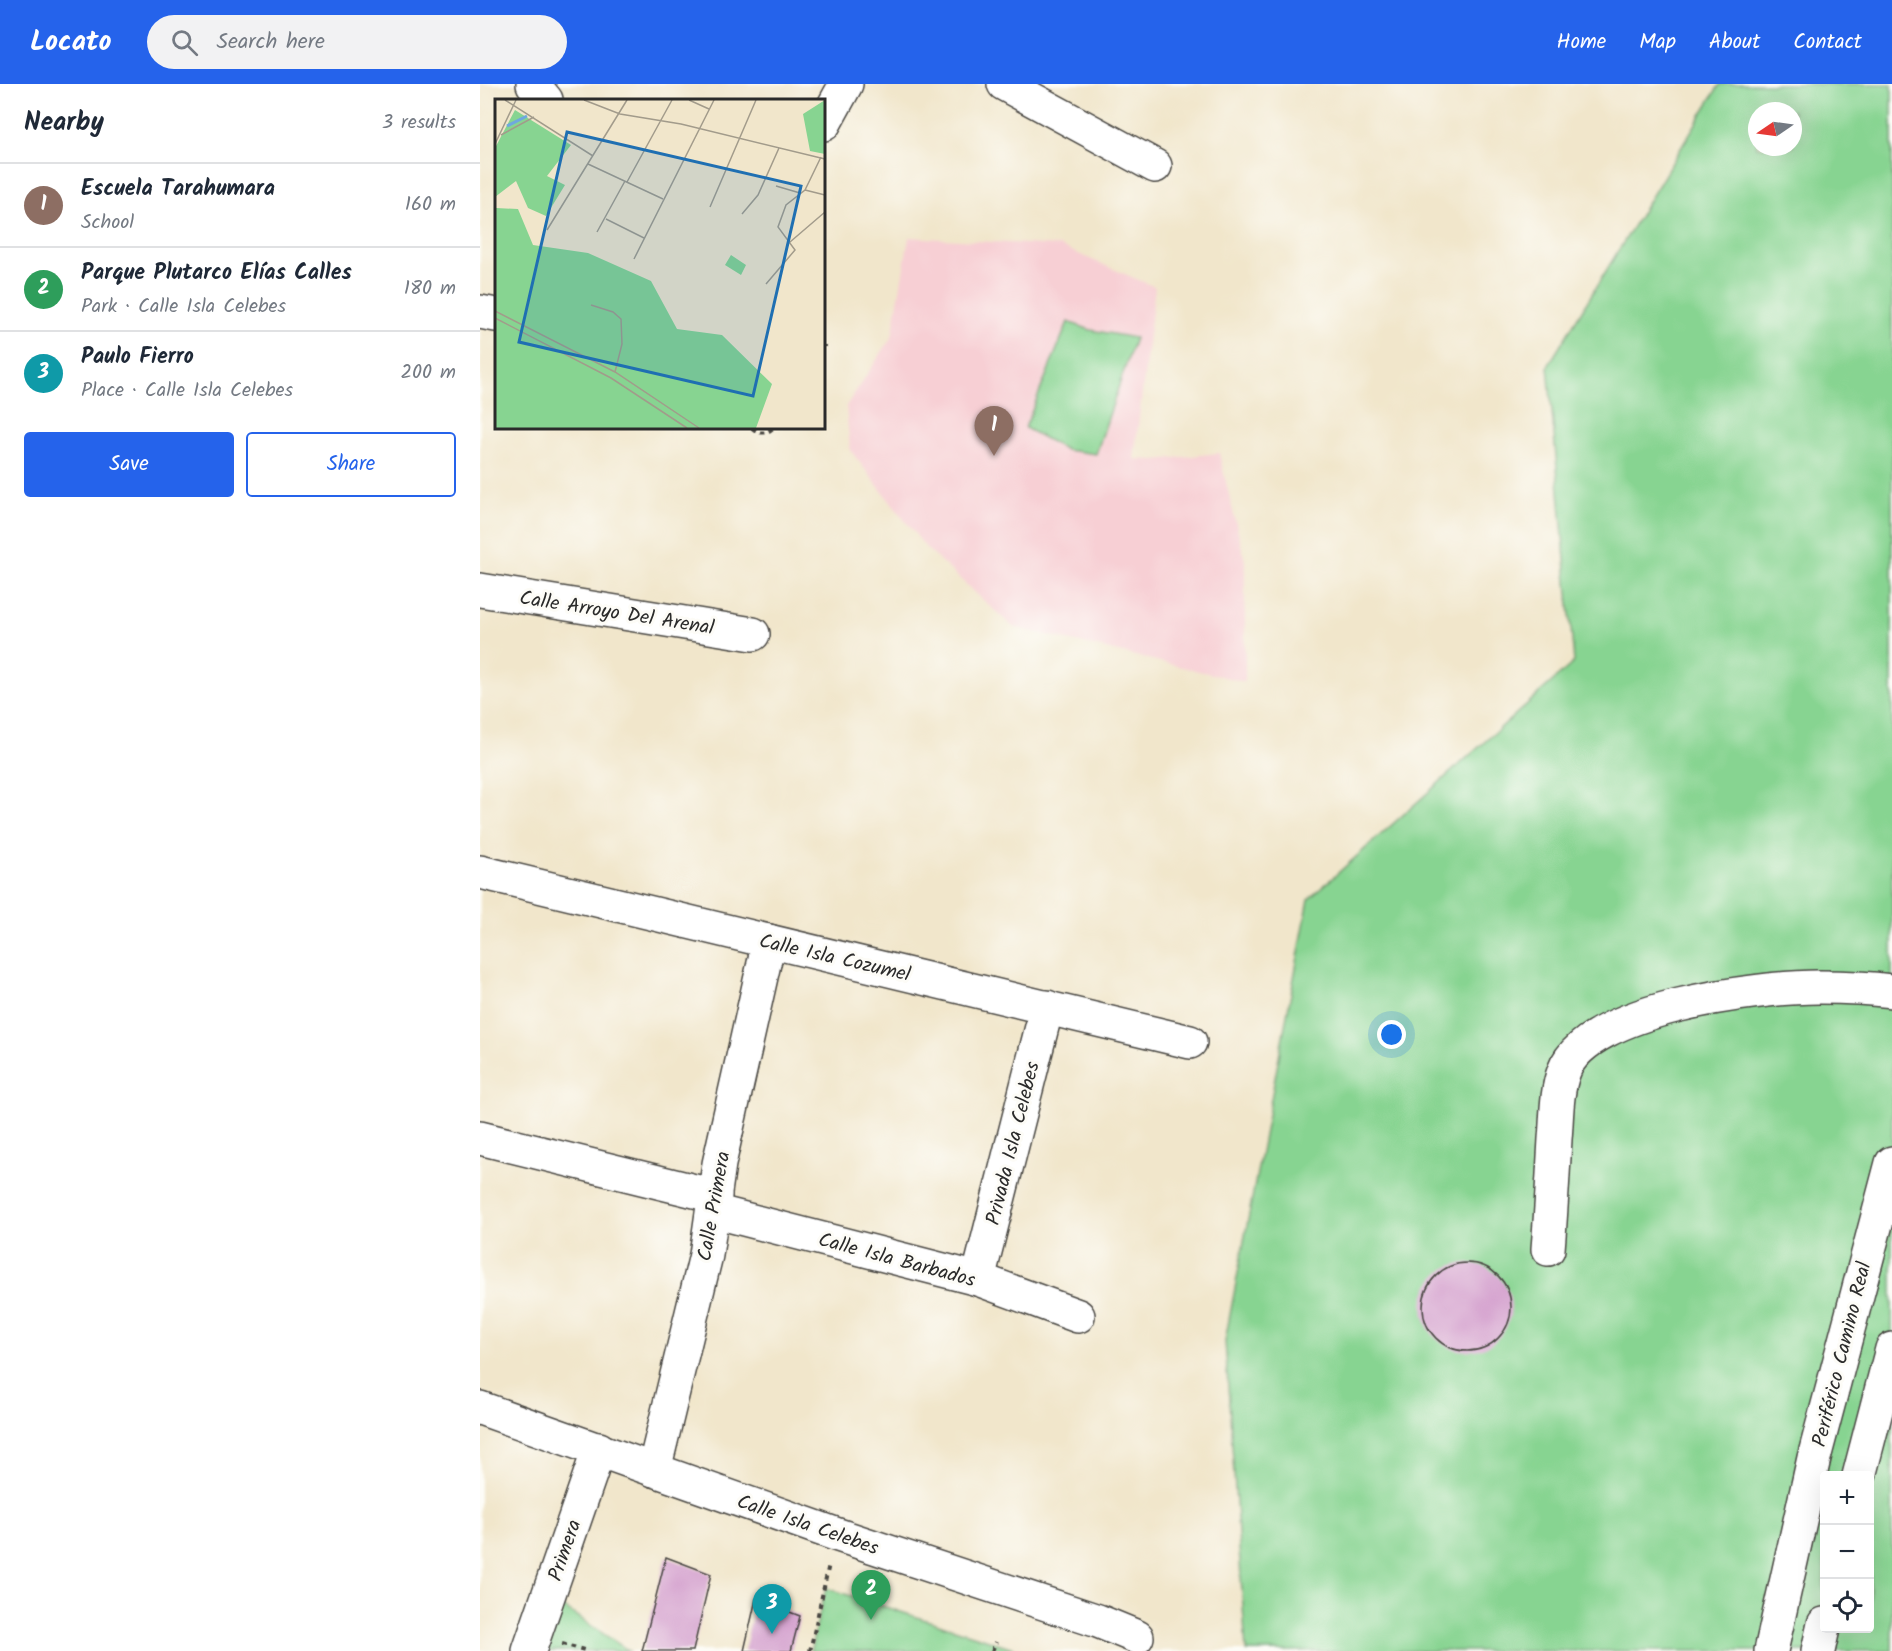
<!DOCTYPE html>
<meta charset="utf-8">
<style>
body{margin:0;font-family:Kalam,sans-serif;background:#f2f2f3;color:#1f2937}
.controls{position:absolute;right:18px;bottom:18px;display:grid;overflow:hidden;border-radius:6px;box-shadow:0 6px 24px #0002}
.controls button{width:54px;height:54px;display:grid;place-items:center;padding:0;border:0;border-bottom:2px solid #e0e1e3;background:#fff;color:#1f2937;font:30px sans-serif}
.compass{position:absolute;left:1268px;top:18px;width:54px;height:54px;border-radius:50%;background:#fff;box-shadow:0 6px 24px #0002;rotate:257deg}
.you{position:absolute;left:912px;top:951px;width:21px;height:21px;margin:-15px;border:4px solid #fff;border-radius:50%;background:#1a73e8;box-shadow:0 0 0 9px #1a73e833}
.badge{display:grid;place-items:center;width:39px;height:39px;border-radius:50%;background:#2563eb;color:#fff;font-size:20px;font-weight:700}
.pin{position:absolute;translate:-50% -50px;filter:drop-shadow(0 2px 3px #0008)}
.pin::after{content:'';position:absolute;top:32px;width:21px;height:18px;background:inherit;clip-path:polygon(0 0,100% 0,50% 100%)}
.list{margin:0;padding:0;list-style:none}
h2{display:flex;justify-content:space-between;align-items:center;height:78px;margin:0;padding:0 24px;font-size:26px}
h2 small{font-size:20px;font-weight:400;color:#747a83}
.list li{display:grid;grid-template-columns:39px 1fr auto;gap:18px;align-items:center;box-sizing:border-box;height:84px;padding:0 24px;border-top:2px solid #e0e1e3}
.list b{display:block;font-size:22px;white-space:nowrap}
.list p{margin:0;font-size:20px;white-space:nowrap;color:#747a83}
.list em{font-size:20px;font-style:normal;color:#747a83}
.actions{display:flex;gap:12px;padding:18px 24px}
.actions a{flex:1;padding:14px 0;border:2px solid #2563eb;border-radius:6px;text-align:center;font-size:21px;color:#2563eb}
.actions .main{background:#2563eb;color:#fff}
.icon{flex:none;width:33px;height:33px;fill:none;stroke:currentColor;stroke-width:2;stroke-linecap:round;stroke-linejoin:round}
.map{position:relative;flex:none;width:1412px;height:1567px;overflow:hidden}
header{display:flex;align-items:center;gap:36px;box-sizing:border-box;height:84px;padding:0 30px;background:#2563eb;color:#fff}
header strong{font-size:28px}
nav{display:flex;gap:33px;margin-inline-start:auto;font-size:21px}
.search{width:420px;height:54px;background:#f2f2f3;display:flex;align-items:center;gap:15px;box-sizing:border-box;padding:0 21px;border-radius:33px;color:#747a83;font-size:22px}
main{display:flex}
aside{flex:1;background:#fff}
.map>svg:first-child{display:block}
</style>
<header>
<strong>Locato</strong>
<div class="search"><svg class="icon" aria-label="search" viewBox="0 0 24 24"><circle cx="10" cy="10" r="6"/><path d="M15 15l6 6"/></svg>Search here</div>
<nav><a>Home</a><a>Map</a><a>About</a><a>Contact</a></nav>
</header>
<main>
<aside>
<h2>Nearby<small>3 results</small></h2>
<ul class="list">
<li><span class="badge" style="background:#8d6e63">1</span><div><b>Escuela Tarahumara</b><p>School</p></div><em>160 m</em></li>
<li><span class="badge" style="background:#2e9e5b">2</span><div><b>Parque Plutarco Elías Calles</b><p>Park · Calle Isla Celebes</p></div><em>180 m</em></li>
<li><span class="badge" style="background:#0f9aa8">3</span><div><b>Paulo Fierro</b><p>Place · Calle Isla Celebes</p></div><em>200 m</em></li>
</ul>
<div class="actions"><a class="main">Save</a><a>Share</a></div>
</aside>
<div class="map">
<svg width="1412" height="1567" viewBox="0 0 1412 1567">
<rect width="100%" height="100%" fill="#fdfcf7"/>
<filter id="ink" filterUnits="userSpaceOnUse"><feTurbulence type="fractalNoise" baseFrequency=".0167" numOctaves="2"/><feDisplacementMap in="SourceGraphic" scale="12" xChannelSelector="R" yChannelSelector="G"/><feConvolveMatrix kernelMatrix="1 2 1 2 8 2 1 2 1" color-interpolation-filters="sRGB"/></filter>
<filter id="wash" filterUnits="userSpaceOnUse"><feTurbulence type="fractalNoise" baseFrequency=".008" numOctaves="4" result="noise"/><feDisplacementMap in="SourceGraphic" scale="24" xChannelSelector="R" yChannelSelector="G"/><feGaussianBlur stdDeviation="1.35" result="paint"/><feColorMatrix in="noise" values="0 0 0 0 0 0 0 0 0 0 0 0 0 0 0 0 0 1.4 0 .05"/><feComposite in="paint" operator="in"/></filter>
<g filter="url(#wash)">
<rect width="100%" height="100%" fill="#f1e6cb"/>
<path fill="#f7cfd4" d="M429,153L580,162L675,203L654,375L675,376L739,369L765,477V598L533,543L447,465L370,366L366,322L412,253Z"/>
<g fill="#87d491" stroke="#59805e" stroke-width="1.5" fill-rule="evenodd">
<path d="M1240,0H1412V1567H766L745,1257L829,815L1094,578L1068,282ZM1277,27H1313V63H1277ZM1344,1392H1390V1544H1344Z"/>
<path d="M588,238L611,246L655,254L616,370L586,366L545,344Z"/>
<path d="M346,1504L543,1567H330Z"/>
<path d="M80,1521L149,1567H65Z"/>
</g>
<g id="blocks">
<g fill="#d5a3cf">
<circle cx="987" cy="1223" r="44"/>
<path d="M186,1473L231,1490L213,1567H162Z"/>
<path d="M276,1515L320,1532L311,1567H264Z"/>
</g>
</g>
</g>
<g filter="url(#ink)">
<use href="#blocks" fill-opacity="0" stroke="#494743" stroke-width="1.5"/>
<g fill="none" stroke-linecap="round" stroke-linejoin="round">
<defs>
<g id="minor">
<path d="M53,0L66,16"/>
<path d="M524,0L675,82"/>
<path d="M344,40L366,0"/>
<path d="M0,228L16,231"/>
<path d="M0,506L273,550"/>
<path d="M0,788L710,958"/>
<path d="M0,1054L235,1112"/>
<path d="M233,1127L498,1195L598,1232"/>
<path d="M1068,1165C1071,1128 1073,1092 1075,1055C1077,1033 1076,1008 1084,987C1107,924 1279,903 1339,903C1363,903 1388,904 1412,907"/>
<path d="M498,1195L567,923"/>
<path d="M0,1324L355,1450L618,1537L657,1553"/>
<path d="M174,1386L226,1171L239,1080L289,857"/>
<path d="M49,1567L119,1365"/>
</g>
<g id="highway">
<path d="M1379,1392L1412,1265"/>
<path d="M1291,1567L1334,1374L1412,1079"/>
<path d="M1338,1567L1344,1540"/>
</g>
</defs>
<use href="#minor" stroke="#494743" stroke-width="36"/>
<use href="#highway" stroke="#494743" stroke-width="36"/>
<g stroke="#494743" stroke-width="4" stroke-dasharray="4.5 4.5" stroke-linecap="butt">
<path d="M344,263V261"/>
<path d="M272,344C279,350 287,350 293,344"/>
<path d="M82,1560L108,1567"/>
<path d="M330,1567L349,1480"/>
<path d="M512,1567L516,1558"/>
</g>
<use href="#minor" stroke="#fff" stroke-width="33"/>
<use href="#highway" stroke="#fff" stroke-width="33"/>
</g>
</g>
<g text-anchor="middle" stroke-width="6" stroke-linejoin="round" paint-order="stroke">
<g font-size="20" fill="#2b2b2b" stroke="#fdfcf7">
<text transform="translate(137 528) rotate(9)" y="7">Calle Arroyo Del Arenal</text>
<text transform="translate(355 873) rotate(13)" y="7">Calle Isla Cozumel</text>
<text transform="translate(532 1059) rotate(-76)" y="7">Privada Isla Celebes</text>
<text transform="translate(233 1122) rotate(-80)" y="7">Calle Primera</text>
<text transform="translate(417 1175) rotate(15)" y="7">Calle Isla Barbados</text>
<text transform="translate(1361 1270) rotate(-76)" y="7">Periférico Camino Real</text>
<text transform="translate(328 1440) rotate(19)" y="7">Calle Isla Celebes</text>
<text transform="translate(84 1466) rotate(-71)" y="7">Primera</text>
</g>
</g>
<g transform="translate(15 15)">
<rect width="330" height="330" fill="#f1e6cb"/>
<path d="M330,1V55L315,52L308,15ZM20,11L76,46L52,77L70,86L51,117L33,109L21,82L0,98V49ZM1,109L23,110L38,146L93,154L156,182L182,230L227,236L277,285L261,329H0ZM236,156L251,166L246,176L230,166Z" fill="#87d491"/>
<path fill="none" stroke="#6fa8de" stroke-width="3" d="M12,27L32,17"/>
<path fill="none" stroke="#a29b8b" stroke-width="1.5" d="M10,1L98,57M89,1L125,15L186,25L330,60M194,1L214,10M6,36L39,18M0,45L21,1M93,65L168,100M132,83L177,1M281,87L305,94M310,91L330,96M215,108L261,1M247,115L263,96L284,49M111,120L149,139M52,131L132,1M102,133L130,82M295,143L330,113M139,160L219,1M271,185L300,151L283,128L291,106L310,91L326,58M96,206L118,213L126,220L127,245L120,273M0,212L120,273L204,329M0,219L116,279L192,329"/>
<path fill="#1f6fb2" fill-opacity="0.15" stroke="#1f6fb2" stroke-width="3" d="M72,33L306,87L258,297L24,243Z"/>
<rect width="330" height="330" fill="none" stroke="#2b2b2b" stroke-width="3"/>
</g>
</svg>
<div class="controls">
<button>+</button>
<button>−</button>
<button><svg class="icon" aria-label="locate" viewBox="0 0 24 24"><circle cx="12" cy="12" r="6"/><path d="M12 2v4M12 18v4M2 12h4M18 12h4"/></svg></button>
</div>
<svg class="compass" viewBox="-18 -18 36 36"><path d="M0-13l5 13h-10z" fill="#e53935"/><path d="M0 13l5-13h-10z" fill="#747a83"/></svg>
<div class="you"></div>
<div class="pin badge" style="left:514px;top:372px;background:#8d6e63">1</div>
<div class="pin badge" style="left:391px;top:1536px;background:#2e9e5b">2</div>
<div class="pin badge" style="left:292px;top:1550px;background:#0f9aa8">3</div>
</div>
</main>
